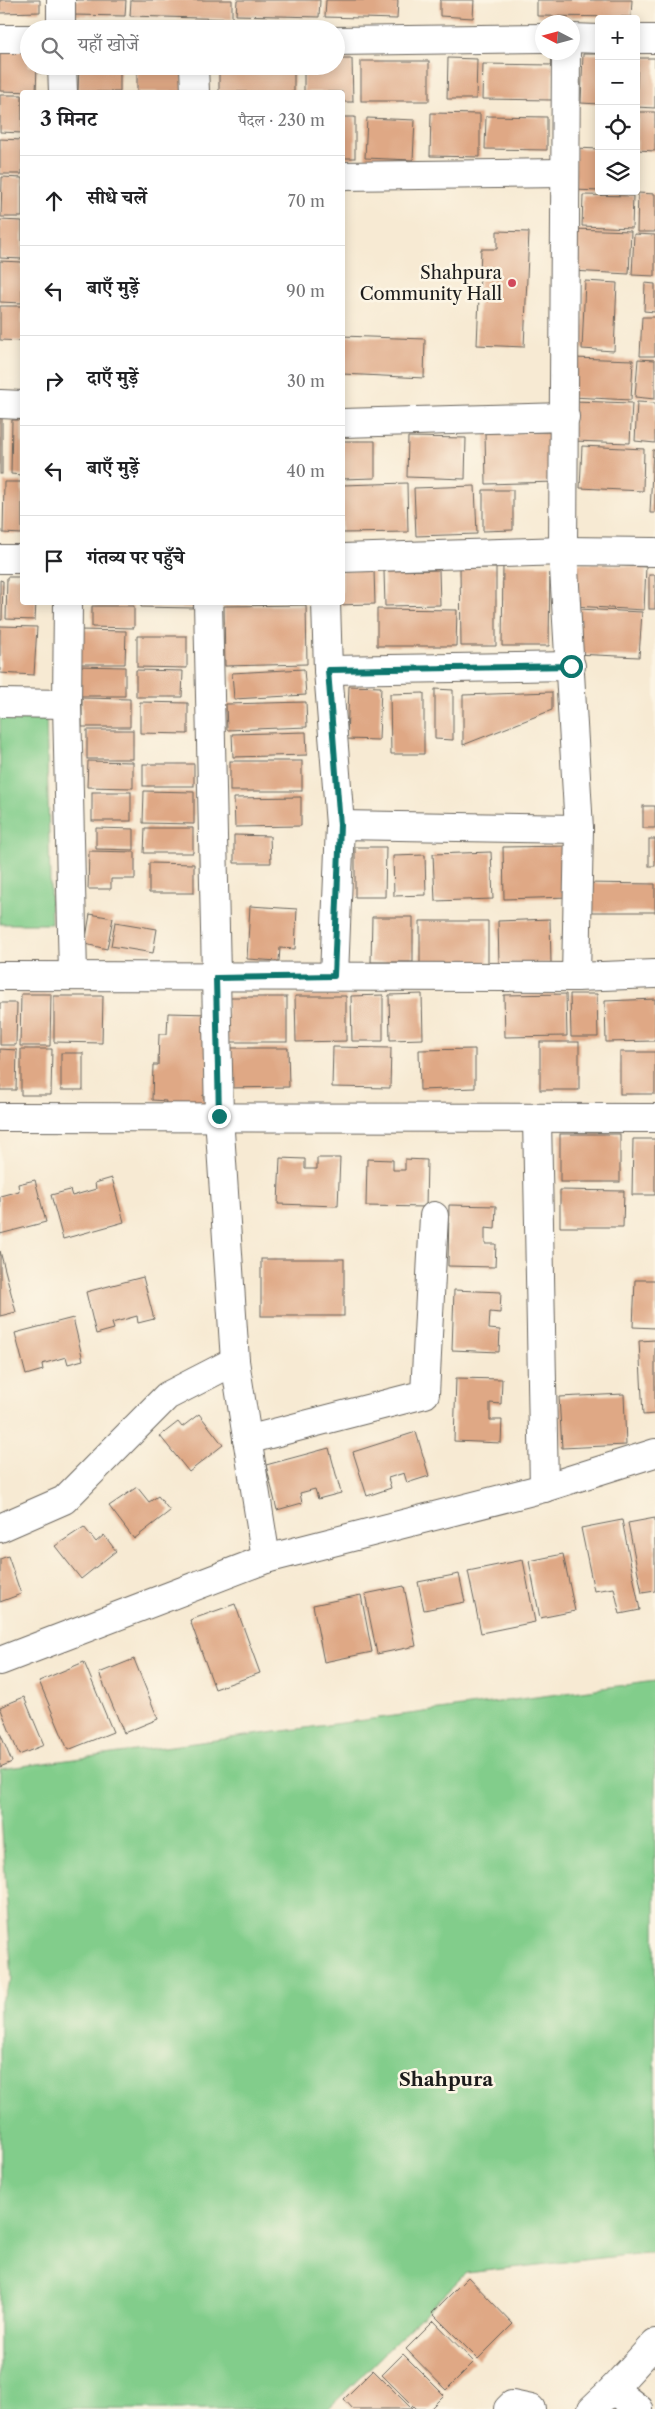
<!DOCTYPE html>
<html lang="hi">
<meta charset="utf-8">
<style>
body{margin:0;font-family:"Libre Caslon Text","Noto Serif Devanagari",serif;background:#f2f2f2;color:#202124}
.controls{position:absolute;right:15px;top:15px;display:grid;overflow:hidden;border-radius:5px;box-shadow:0 2px 12px #0003}
.controls button{width:45px;height:45px;display:grid;place-items:center;padding:0;border:0;border-bottom:1px solid #e0e0e0;background:#fff;color:#202124;font:25px sans-serif}
.compass{position:absolute;left:535px;top:15px;width:45px;height:45px;border-radius:50%;background:#fff;box-shadow:0 2px 12px #0003;rotate:276deg}
.stop{position:absolute;width:15px;height:15px;margin:-11px;border:4px solid #0f766e;border-radius:50%;background:#fff}
.stop.end{background:#0f766e;border-color:#fff;box-shadow:0 1px 5px #0008}
.list{margin:0;padding:0;list-style:none}
h2{display:flex;justify-content:space-between;align-items:center;height:65px;margin:0;padding:0 20px;font-size:21px}
h2 small{font-size:16px;font-weight:400;color:#757577}
.list li{display:grid;grid-template-columns:32px 1fr auto;gap:15px;align-items:center;box-sizing:border-box;height:90px;padding:0 20px;border-top:1px solid #e0e0e0}
.list b{display:block;font-size:19px;white-space:nowrap}
.list em{font-size:16px;font-style:normal;color:#757577}
.icon{flex:none;width:28px;height:28px;fill:none;stroke:currentColor;stroke-width:2;stroke-linecap:round;stroke-linejoin:round}
.map{position:relative;flex:none;width:655px;height:2409px;overflow:hidden}
.search{position:absolute;background:#fff;box-shadow:0 2px 12px #0003;left:20px;top:20px;width:325px;height:55px;display:flex;align-items:center;gap:12px;box-sizing:border-box;padding:0 18px;border-radius:28px;color:#757577;font-size:19px}
.panel{position:absolute;background:#fff;box-shadow:0 2px 12px #0003;left:20px;top:90px;width:325px;height:515px;border-radius:5px}
.map>svg:first-child{display:block}
</style>
<div class="map">
<svg width="655" height="2409" viewBox="0 0 655 2409">
<rect width="100%" height="100%" fill="#fcf5e5"/>
<filter id="ink" filterUnits="userSpaceOnUse"><feTurbulence type="fractalNoise" baseFrequency=".02" numOctaves="2"/><feDisplacementMap in="SourceGraphic" scale="10" xChannelSelector="R" yChannelSelector="G"/><feConvolveMatrix kernelMatrix="1 2 1 2 8 2 1 2 1" color-interpolation-filters="sRGB"/></filter>
<filter id="wash" filterUnits="userSpaceOnUse"><feTurbulence type="fractalNoise" baseFrequency=".0096" numOctaves="4" result="noise"/><feDisplacementMap in="SourceGraphic" scale="20" xChannelSelector="R" yChannelSelector="G"/><feGaussianBlur stdDeviation="1.12" result="paint"/><feColorMatrix in="noise" values="0 0 0 0 0 0 0 0 0 0 0 0 0 0 0 0 0 1.4 0 .05"/><feComposite in="paint" operator="in"/></filter>
<g filter="url(#wash)">
<rect width="100%" height="100%" fill="#f7ead3"/>
<g fill="#82cd8b" stroke="#4f7454">
<path d="M0,712L46,713L51,924H0Z"/>
<path d="M655,1681V2252L466,2273L328,2409H0V2001L12,1979L0,1800V1769Z"/>
</g>
<g id="blocks">
<g fill="#dfa885">
<path d="M0,0H40V12L0,13Z"/>
<path d="M73,0H126L125,16L73,15Z"/>
<path d="M131,0H232V19L130,16Z"/>
<path d="M237,0H320L319,17L236,15Z"/>
<path d="M326,0H398L397,19L325,17Z"/>
<path d="M440,0H474L473,18L440,16Z"/>
<path d="M537,0H632L631,17L537,16Z"/>
<path d="M0,48L29,49V66H37L36,92L0,91Z"/>
<path d="M583,54H599V104L581,103Z"/>
<path d="M448,58L477,59L476,99H447Z"/>
<path d="M638,58H655V108L636,107Z"/>
<path d="M336,59H352L353,102H342V92H304V66H336Z"/>
<rect x="361" y="61" width="68" height="40"/>
<path d="M483,64L553,65L552,100L482,99Z"/>
<path d="M79,66H120V92H78Z"/>
<rect x="219" y="66" width="75" height="26"/>
<rect x="137" y="68" width="46" height="24"/>
<path d="M0,95H22V133L0,132Z"/>
<path d="M638,112H655V151L637,150Z"/>
<path d="M431,113L480,114V157L430,156Z"/>
<path d="M486,116L547,117V150L485,149Z"/>
<rect x="342" y="117" width="13" height="41"/>
<path d="M367,118L415,120L413,160L365,158Z"/>
<path d="M0,139L22,140V174H0Z"/>
<path d="M576,148L599,149V191L574,190Z"/>
<path d="M2,177L22,178V217H1Z"/>
<path d="M638,193L655,194V232H637Z"/>
<path d="M583,195L633,196L632,228L582,226Z"/>
<path d="M0,220L22,221V259L0,258Z"/>
<path d="M573,229L631,231L629,274L571,271Z"/>
<path d="M497,231L529,232L524,347L477,345L481,249H497Z"/>
<path d="M634,234L655,235V276L632,275Z"/>
<path d="M0,261L22,262V303L0,302Z"/>
<path d="M585,281L617,283L614,351L582,349Z"/>
<path d="M645,283L655,284V312L644,311Z"/>
<path d="M0,306H22V341L0,340Z"/>
<path d="M642,317H655V356H640Z"/>
<path d="M342,336L425,339L424,378L342,374Z"/>
<path d="M573,358L633,360L631,400L572,397Z"/>
<path d="M638,359L655,360V399L635,397Z"/>
<path d="M574,401L632,403L630,443L573,441Z"/>
<path d="M637,402L655,403V443L635,441Z"/>
<rect x="0" y="416" width="2" height="58"/>
<path d="M12,420H22V475L11,474Z"/>
<path d="M555,432L556,482L486,484L485,433Z"/>
<path d="M408,437L466,438L465,479L407,477Z"/>
<path d="M342,441H375V478L342,479Z"/>
<path d="M582,446L644,449L643,491L580,488Z"/>
<path d="M653,450H655V513H650Z"/>
<path d="M4,482H22V534L3,533Z"/>
<path d="M407,483L408,532L342,533V485Z"/>
<path d="M475,486L477,534L416,536L414,488Z"/>
<path d="M483,490H513V530L483,531Z"/>
<path d="M576,563L646,567L644,610L573,606Z"/>
<path d="M503,565H550L549,646H502Z"/>
<path d="M460,568H496V646H461Z"/>
<path d="M374,570L375,604L335,605V602H342V571Z"/>
<path d="M439,570L440,605L385,606L384,571Z"/>
<rect x="649" y="575" width="6" height="34"/>
<path d="M7,577H22V602H36L35,620L6,619Z"/>
<path d="M0,580L3,581L2,620H0Z"/>
<path d="M141,602H194V608L141,607Z"/>
<path d="M306,605L307,664L225,666L224,606Z"/>
<path d="M92,606H134V628L92,627Z"/>
<path d="M377,609L457,610L456,646H377Z"/>
<path d="M578,609L642,612L639,657L575,654Z"/>
<path d="M0,626L37,627L34,675L0,673Z"/>
<path d="M80,630L126,631L125,664H79Z"/>
<path d="M137,636H187V668L137,667Z"/>
<path d="M75,666L125,667V696H75Z"/>
<path d="M304,669L306,695L234,699L232,673Z"/>
<path d="M136,670L183,671L182,697H136Z"/>
<path d="M349,686L381,687L379,740L347,739Z"/>
<path d="M435,689L453,690V740L435,739Z"/>
<path d="M552,692V710L463,745V695Z"/>
<path d="M424,693V754H391L390,694Z"/>
<path d="M82,698L130,699V727H82Z"/>
<path d="M140,702L188,703V734L140,733Z"/>
<path d="M306,702L307,727L227,730L226,704Z"/>
<rect x="87" y="730" width="46" height="29"/>
<path d="M306,732L307,755L233,757L232,734Z"/>
<path d="M88,761L133,762V788L87,787Z"/>
<rect x="230" y="761" width="72" height="30"/>
<rect x="143" y="764" width="51" height="22"/>
<path d="M144,791L194,792V824L143,823Z"/>
<rect x="92" y="792" width="39" height="29"/>
<path d="M301,797V826L235,827L234,798Z"/>
<rect x="643" y="806" width="12" height="22"/>
<path d="M96,828L134,829V850L96,849Z"/>
<path d="M145,828H193V853H144Z"/>
<path d="M234,835L270,836L271,863H234Z"/>
<rect x="649" y="839" width="6" height="27"/>
<path d="M568,846L569,897L504,899L503,847Z"/>
<path d="M355,847H386L385,897H355Z"/>
<path d="M89,851L135,852V879H111V889H88Z"/>
<path d="M491,852L493,899L435,901L433,854Z"/>
<path d="M425,855L426,895L394,896L393,856Z"/>
<path d="M149,863L194,864V893H149Z"/>
<path d="M585,883L655,884V912H584Z"/>
<path d="M250,906L297,909L295,949L280,948L279,961L247,959Z"/>
<path d="M90,914L113,918L107,949L85,944Z"/>
<path d="M372,917H413V962H371Z"/>
<path d="M550,919L551,963L499,965L498,921Z"/>
<path d="M420,921H488V964L420,963Z"/>
<path d="M115,922L157,929L153,953L111,946Z"/>
<path d="M21,994H51L50,1046H20Z"/>
<path d="M422,994L423,1039L390,1040L389,995Z"/>
<path d="M566,994L567,1036L505,1037L504,995Z"/>
<path d="M570,994H597L598,1037H571Z"/>
<path d="M383,995V1041H352L351,996Z"/>
<path d="M54,996H103L102,1043L54,1042Z"/>
<path d="M295,996H346V1041L296,1042Z"/>
<rect x="227" y="997" width="60" height="45"/>
<path d="M655,999V1041L606,1042L605,1001Z"/>
<path d="M0,1003H17L16,1045H0Z"/>
<path d="M168,1013L210,1014L207,1096L203,1095V1099H207V1107H165L166,1101L152,1100L153,1065H158L159,1034H167Z"/>
<rect x="540" y="1042" width="39" height="48"/>
<path d="M333,1047L391,1048L390,1088L332,1087Z"/>
<path d="M226,1048H288L289,1087L226,1088Z"/>
<path d="M0,1049L17,1050L16,1090H0Z"/>
<path d="M21,1049H52L51,1095H21Z"/>
<path d="M475,1049V1088L420,1090L419,1050Z"/>
<rect x="620" y="1052" width="35" height="42"/>
<rect x="61" y="1053" width="22" height="37"/>
<rect x="560" y="1134" width="60" height="48"/>
<path d="M633,1139H655V1195H632Z"/>
<path d="M280,1158L305,1159V1169H317V1158H340L338,1206L278,1204Z"/>
<path d="M367,1159L393,1160V1170H405V1159L427,1160L426,1207L366,1206Z"/>
<path d="M112,1178L124,1222L63,1239L51,1195L70,1190L72,1196L96,1189L95,1183Z"/>
<path d="M35,1180L46,1222L0,1234V1196L19,1191L18,1184Z"/>
<path d="M560,1190L624,1191L623,1227H560Z"/>
<path d="M449,1205L496,1206L495,1229L485,1228V1244H496L495,1267L448,1266Z"/>
<path d="M0,1251L16,1312L0,1316Z"/>
<rect x="261" y="1259" width="83" height="57"/>
<path d="M143,1277L154,1319L138,1323L137,1316L112,1323L114,1329L96,1334L86,1292Z"/>
<path d="M635,1280H655V1328L633,1327Z"/>
<path d="M454,1290L501,1292L500,1313L490,1312L489,1329L500,1330L499,1352L452,1350Z"/>
<path d="M73,1318L83,1360L68,1364L66,1357L42,1364L43,1370L26,1375L15,1333Z"/>
<path d="M655,1340V1414L643,1415L639,1341Z"/>
<path d="M456,1378L502,1379L501,1404L490,1403V1420H502L501,1443L454,1441Z"/>
<path d="M624,1394L626,1445L562,1448L559,1397Z"/>
<path d="M199,1414L223,1445L189,1472L160,1436L178,1422L182,1427Z"/>
<path d="M416,1432L429,1476L407,1483L404,1473L388,1478L391,1488L367,1496L353,1452Z"/>
<path d="M329,1448L341,1493L318,1499L315,1489L300,1493L302,1503L277,1510L266,1465Z"/>
<path d="M137,1487L149,1502L158,1496L170,1511L134,1539L109,1506Z"/>
<path d="M655,1518V1591L642,1593L628,1523Z"/>
<path d="M622,1520L640,1610L620,1614L614,1588L594,1591L581,1528Z"/>
<path d="M84,1527L96,1542L104,1535L116,1551L81,1579L55,1546Z"/>
<path d="M563,1554L575,1611L540,1618L529,1561Z"/>
<path d="M8,1556L21,1594L0,1602V1559Z"/>
<path d="M523,1560L535,1622L481,1633L468,1571Z"/>
<path d="M459,1574L465,1602L424,1610L418,1582Z"/>
<path d="M404,1586L416,1646L377,1654L365,1594Z"/>
<path d="M361,1595L372,1652L324,1662L313,1605Z"/>
<path d="M235,1604L260,1673L215,1689L190,1620Z"/>
<path d="M134,1659L158,1719L124,1733L99,1673Z"/>
<path d="M84,1662L113,1732L68,1750L39,1681Z"/>
<path d="M24,1697L44,1745L19,1755L0,1707Z"/>
<path d="M0,1733L12,1762L0,1767Z"/>
<path d="M468,2277L513,2324L478,2359L432,2313Z"/>
<path d="M434,2321L474,2362L446,2390L406,2349Z"/>
<path d="M403,2354L444,2395L430,2409H416L382,2375Z"/>
<path d="M373,2370L412,2409H353L344,2399Z"/>
</g>
</g>
</g>
<g filter="url(#ink)">
<use href="#blocks" fill-opacity="0" stroke="#69645c" stroke-width="1"/>
<g fill="none" stroke-linecap="round" stroke-linejoin="round">
<defs>
<g id="street">
<path d="M61,0V29"/>
<path d="M572,38L599,39"/>
<path d="M0,39H29"/>
<path d="M636,39H655"/>
<path d="M336,41L542,38"/>
<path d="M566,52L563,551L579,829L576,977"/>
<path d="M62,66L63,92"/>
<path d="M194,66L195,92"/>
<path d="M342,176L564,173"/>
<path d="M0,404L22,405"/>
<path d="M342,423L565,417"/>
<path d="M342,558L563,551L655,552"/>
<path d="M0,559H22"/>
<path d="M68,602L67,704L73,976"/>
<path d="M208,602L219,1116L235,1361L266,1559"/>
<path d="M326,602L328,670L340,825L334,976"/>
<path d="M328,670L571,666"/>
<path d="M0,703L67,704"/>
<path d="M340,825L579,829"/>
<path d="M0,976L576,977L655,974"/>
<path d="M0,1117L655,1118"/>
<path d="M537,1118L544,1488"/>
<path d="M247,1440L425,1394L434,1216"/>
<path d="M0,1528L64,1500L167,1396L235,1361"/>
<path d="M0,1661L266,1559L544,1488L655,1453"/>
<path d="M613,2389L639,2409"/>
<path d="M508,2409L512,2405L531,2409"/>
<path d="M592,2409L613,2389L655,2343"/>
</g>
</defs>
<use href="#street" stroke="#69645c" stroke-width="30"/>
<use href="#street" stroke="#fff" stroke-width="28"/>
</g>
</g>
<g fill="none" stroke-linecap="round" stroke-linejoin="round" filter="url(#ink)">
<path stroke="#0f766e" stroke-width="6" d="M219,1116L216,978L334,976L340,825L328,670L571,666"/>
</g>
<circle fill="#d1495b" stroke="#fcf5e5" stroke-width="2" cx="512" cy="283" r="5"/>
<g text-anchor="middle" stroke-width="5" stroke-linejoin="round" paint-order="stroke">
<g font-size="18" fill="#1c1c1c" stroke="#fcf5e5" text-anchor="end">
<text x="502" y="279">Shahpura<tspan x="502" dy="21">Community Hall</tspan></text>
</g>
<g font-size="19" font-weight="bold" fill="#1c1c1c" stroke="#fcf5e5">
<text x="446" y="2086">Shahpura</text>
</g>
</g>
</svg>
<div class="controls">
<button>+</button>
<button>−</button>
<button><svg class="icon" aria-label="locate" viewBox="0 0 24 24"><circle cx="12" cy="12" r="6"/><path d="M12 2v4M12 18v4M2 12h4M18 12h4"/></svg></button>
<button><svg class="icon" aria-label="layers" viewBox="0 0 24 24"><path d="M12 4l9 5-9 5-9-5zM3 14l9 5 9-5"/></svg></button>
</div>
<svg class="compass" viewBox="-18 -18 36 36"><path d="M0-13l5 13h-10z" fill="#e53935"/><path d="M0 13l5-13h-10z" fill="#757577"/></svg>
<div class="stop" style="left:571px;top:666px"></div>
<div class="stop end" style="left:219px;top:1116px"></div>
<div class="search"><svg class="icon" aria-label="search" viewBox="0 0 24 24"><circle cx="10" cy="10" r="6"/><path d="M15 15l6 6"/></svg>यहाँ खोजें</div>
<section class="panel">
<h2>3 मिनट<small>पैदल · 230 m</small></h2>
<ul class="list">
<li><svg class="icon" aria-label="ahead" viewBox="0 0 24 24"><path d="M12 20V5M6 11l6-6 6 6"/></svg><div><b>सीधे चलें</b></div><em>70 m</em></li>
<li><svg class="icon" aria-label="left" viewBox="0 0 24 24"><path d="M17 20v-9H6M10 6l-5 5 5 5"/></svg><div><b>बाएँ मुड़ें</b></div><em>90 m</em></li>
<li><svg class="icon" aria-label="right" viewBox="0 0 24 24"><path d="M7 20v-9h11M14 6l5 5-5 5"/></svg><div><b>दाएँ मुड़ें</b></div><em>30 m</em></li>
<li><svg class="icon" aria-label="left" viewBox="0 0 24 24"><path d="M17 20v-9H6M10 6l-5 5 5 5"/></svg><div><b>बाएँ मुड़ें</b></div><em>40 m</em></li>
<li><svg class="icon" aria-label="arrive" viewBox="0 0 24 24"><path d="M6 21V4h12l-3 4 3 4H6"/></svg><div><b>गंतव्य पर पहुँचे</b></div></li>
</ul>
</section>
</div>
